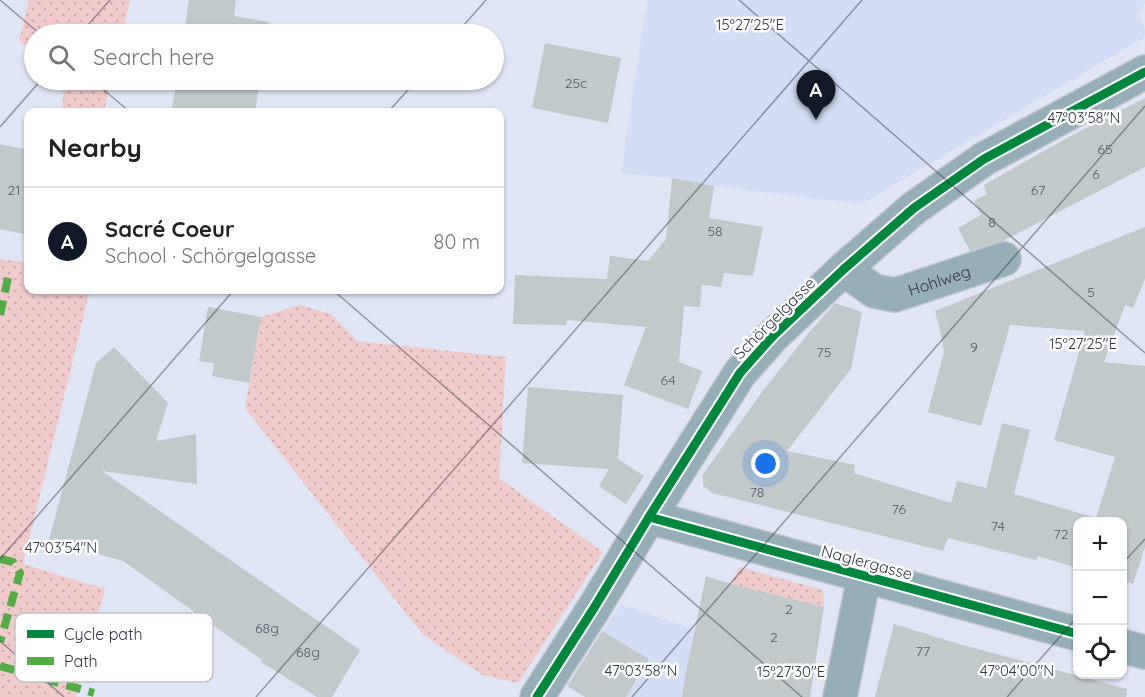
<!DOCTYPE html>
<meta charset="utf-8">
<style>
body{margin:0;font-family:Quicksand,sans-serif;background:#f2f2f2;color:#222}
.controls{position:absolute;right:18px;bottom:18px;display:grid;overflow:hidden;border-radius:12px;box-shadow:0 2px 4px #0004}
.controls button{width:54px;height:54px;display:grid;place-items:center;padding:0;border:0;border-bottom:2px solid #e0e0e0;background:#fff;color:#222;font:30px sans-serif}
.you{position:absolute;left:766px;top:464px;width:21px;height:21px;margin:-15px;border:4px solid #fff;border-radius:50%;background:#1a73e8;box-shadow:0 0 0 9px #1a73e833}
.badge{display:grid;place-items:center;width:39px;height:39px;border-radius:50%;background:#111827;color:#fff;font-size:20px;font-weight:700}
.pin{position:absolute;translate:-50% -50px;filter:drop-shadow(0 2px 3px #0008)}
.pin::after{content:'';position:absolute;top:32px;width:21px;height:18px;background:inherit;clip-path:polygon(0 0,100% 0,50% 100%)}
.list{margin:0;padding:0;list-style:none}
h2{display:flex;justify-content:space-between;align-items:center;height:78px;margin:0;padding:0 24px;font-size:26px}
h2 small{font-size:20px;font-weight:400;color:#767676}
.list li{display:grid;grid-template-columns:39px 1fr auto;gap:18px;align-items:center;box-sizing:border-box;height:108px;padding:0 24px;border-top:2px solid #e0e0e0}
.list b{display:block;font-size:22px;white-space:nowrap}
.list p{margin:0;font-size:20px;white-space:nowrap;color:#767676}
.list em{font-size:20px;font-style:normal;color:#767676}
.icon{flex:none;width:33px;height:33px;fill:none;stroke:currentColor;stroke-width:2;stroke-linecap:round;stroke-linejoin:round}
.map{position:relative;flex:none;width:1145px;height:697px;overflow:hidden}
.search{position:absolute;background:#fff;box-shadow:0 2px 4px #0004;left:24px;top:24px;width:480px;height:66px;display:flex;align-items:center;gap:15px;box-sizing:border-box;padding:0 21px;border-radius:33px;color:#767676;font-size:22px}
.panel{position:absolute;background:#fff;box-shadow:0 2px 4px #0004;left:24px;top:108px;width:480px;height:186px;border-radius:12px}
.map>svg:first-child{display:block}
</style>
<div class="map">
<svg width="1145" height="697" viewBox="0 0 1145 697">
<defs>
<pattern id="green-dots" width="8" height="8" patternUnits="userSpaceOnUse" patternTransform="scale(1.5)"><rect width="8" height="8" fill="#f1cacb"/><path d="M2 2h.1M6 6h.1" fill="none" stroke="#cfaeb0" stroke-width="1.8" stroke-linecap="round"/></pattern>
</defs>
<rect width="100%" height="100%" fill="#dfe5f4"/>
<g fill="#d3ddf6">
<path d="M647,0H1145V3L1138,14L1145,28V37L861,204L714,186L672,178L621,173Z"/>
<path d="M621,604L695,630L715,632L710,697H626L649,659L602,631Z"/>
</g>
<g fill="url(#green-dots)">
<path d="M29,0H130L122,34H34V51L19,41Z"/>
<path d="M64,80H111L104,112L62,109Z"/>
<path d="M0,259L28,263V290H90L23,564L105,589L76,697H0Z"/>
<path d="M299,305L331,314L357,341L506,357L499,478L603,552L518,683L483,675L423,635L245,408L261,317Z"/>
<path d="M739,567L823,590L824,607L731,584Z"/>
</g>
<g fill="#c1c9cb">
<path d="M189,0H236L234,16L269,22L267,34H184Z"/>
<path d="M545,43L621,58L608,123L532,108Z"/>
<path d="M177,80H260L255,112H171Z"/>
<path d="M1145,98V167L1003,241L970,251L958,228L981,215L974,201L987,194L984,185L1065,139Z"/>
<path d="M0,144L28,150V235L0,229Z"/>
<path d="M672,178L714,186L709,218L763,227L753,276L724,273L721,287L702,285L700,307L684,306L679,362L702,371L688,409L624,385L646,327L567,320L566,325L513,324L515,275L607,279L610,256L648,261L666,239Z"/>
<path d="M1145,227V279L1133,308L1125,305L1104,362L1145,366V547L1133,584L1122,581V522H1077V568L1038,556L1036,560L948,538L943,551L712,493L703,486V474L762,392L807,335L835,303L862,312L851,369L787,451L855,465L854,473L951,503L957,481L986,488L1002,423L1030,430L1014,494L1096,518L1115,457L1054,440L1085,331L1010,325L981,426L928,412L944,352L941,334L935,311Z"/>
<path d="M208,307L261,317L249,383L212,376L214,363L199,361Z"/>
<path d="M114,347L168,403L156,441L196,434L197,484L102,471L360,650L332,697H317L261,662L262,660L123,561L49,540L96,363Z"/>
<path d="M528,387L623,395L618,459L644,476L626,504L599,486L609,469L522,463Z"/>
<path d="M706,576L724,582L824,607L810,697H682L687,667Z"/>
<path d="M894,624L959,644L1127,689L1126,697H875Z"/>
<path d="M602,631L649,659L626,697H585L567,686Z"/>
</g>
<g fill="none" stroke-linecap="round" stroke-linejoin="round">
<defs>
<g id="minor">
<path id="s1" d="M844,269L874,291L895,295L1004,259"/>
<path d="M649,517L1078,634"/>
<path d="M1122,646L1145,652"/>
<path d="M537,697L594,608L649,517L740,373L773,336L844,269L914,208L984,159L1145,72"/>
<path d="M840,697L864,577"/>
</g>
</defs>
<use href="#minor" stroke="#bec3cf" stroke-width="36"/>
<use href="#minor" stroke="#95aeb8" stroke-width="33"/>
<g stroke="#54ac47" stroke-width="8" stroke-dasharray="15 8" stroke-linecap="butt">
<path d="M0,315L9,273"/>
<path d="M0,559L13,562L20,573L0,642"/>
<path d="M0,666L94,693"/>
</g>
<defs>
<g id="cycleway">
<path d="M649,517L1078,634"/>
<path d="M537,697L594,608L649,517L740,373L773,336L844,269L914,208L984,159L1145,72"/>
</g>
</defs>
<use href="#cycleway" stroke="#fff" stroke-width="13"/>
<use href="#cycleway" stroke="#00873e" stroke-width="9"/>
</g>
<path fill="none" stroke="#303543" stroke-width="1.5" stroke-opacity="0.45" d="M0,0L40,34M739,0L1145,353M80,34L110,0M456,34L486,0M92,80L130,112M388,112L417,80M0,127L41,80M333,290L802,697M0,559L234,290M1122,564L1145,539M0,641L64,697M256,697L862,0M632,697L1145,106M1007,697L1078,616"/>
<g text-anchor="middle" stroke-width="5" stroke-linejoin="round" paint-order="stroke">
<g font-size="14" fill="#545a65">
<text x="576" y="88">25c</text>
<text x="1105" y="154">65</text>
<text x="1096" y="179">6</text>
<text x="14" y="195">21</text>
<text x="1038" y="195">67</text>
<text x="992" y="227">8</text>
<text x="715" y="236">58</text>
<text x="1091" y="297">5</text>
<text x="974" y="352">9</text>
<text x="824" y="357">75</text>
<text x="668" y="385">64</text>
<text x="757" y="497">78</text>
<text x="899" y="514">76</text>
<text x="998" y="531">74</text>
<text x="1061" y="539">72</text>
<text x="789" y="614">2</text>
<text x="267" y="633">68g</text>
<text x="774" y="642">2</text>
<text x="923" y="656">77</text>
<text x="308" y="657">68g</text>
</g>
<g font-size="16" fill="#303543" stroke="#fff">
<text dy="6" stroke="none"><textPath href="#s1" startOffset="105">Hohlweg</textPath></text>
<text transform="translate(774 318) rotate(-45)" y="6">Schörgelgasse</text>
<text transform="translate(867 562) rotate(15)" y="6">Naglergasse</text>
</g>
</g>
<rect x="15" y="613" width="198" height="69" rx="9" fill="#fff" stroke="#c1c2c7" stroke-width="1.5"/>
<rect x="27" y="630" width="27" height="8" fill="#00873e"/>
<rect x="27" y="657" width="27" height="8" fill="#54ac47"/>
<g font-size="16" fill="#303543">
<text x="64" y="640">Cycle path</text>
<text x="64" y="667">Path</text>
</g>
<g font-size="15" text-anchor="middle" fill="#303543" stroke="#fff" stroke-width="5" stroke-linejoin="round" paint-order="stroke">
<text x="750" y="30">15°27'25"E</text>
<text x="1084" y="123">47°03'58"N</text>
<text x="1083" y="349">15°27'25"E</text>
<text x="61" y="553">47°03'54"N</text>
<text x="641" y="676">47°03'58"N</text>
<text x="1017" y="676">47°04'00"N</text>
<text x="791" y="677">15°27'30"E</text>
</g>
</svg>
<div class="controls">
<button>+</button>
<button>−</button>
<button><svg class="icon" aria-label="locate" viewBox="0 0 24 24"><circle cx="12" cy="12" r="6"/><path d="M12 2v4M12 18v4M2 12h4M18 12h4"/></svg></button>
</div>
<div class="you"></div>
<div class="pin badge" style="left:816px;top:120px">A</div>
<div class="search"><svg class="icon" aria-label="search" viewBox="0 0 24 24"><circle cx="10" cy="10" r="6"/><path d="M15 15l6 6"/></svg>Search here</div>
<section class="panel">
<h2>Nearby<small></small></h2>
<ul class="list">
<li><span class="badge">A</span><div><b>Sacré Coeur</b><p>School · Schörgelgasse</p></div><em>80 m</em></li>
</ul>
</section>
</div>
